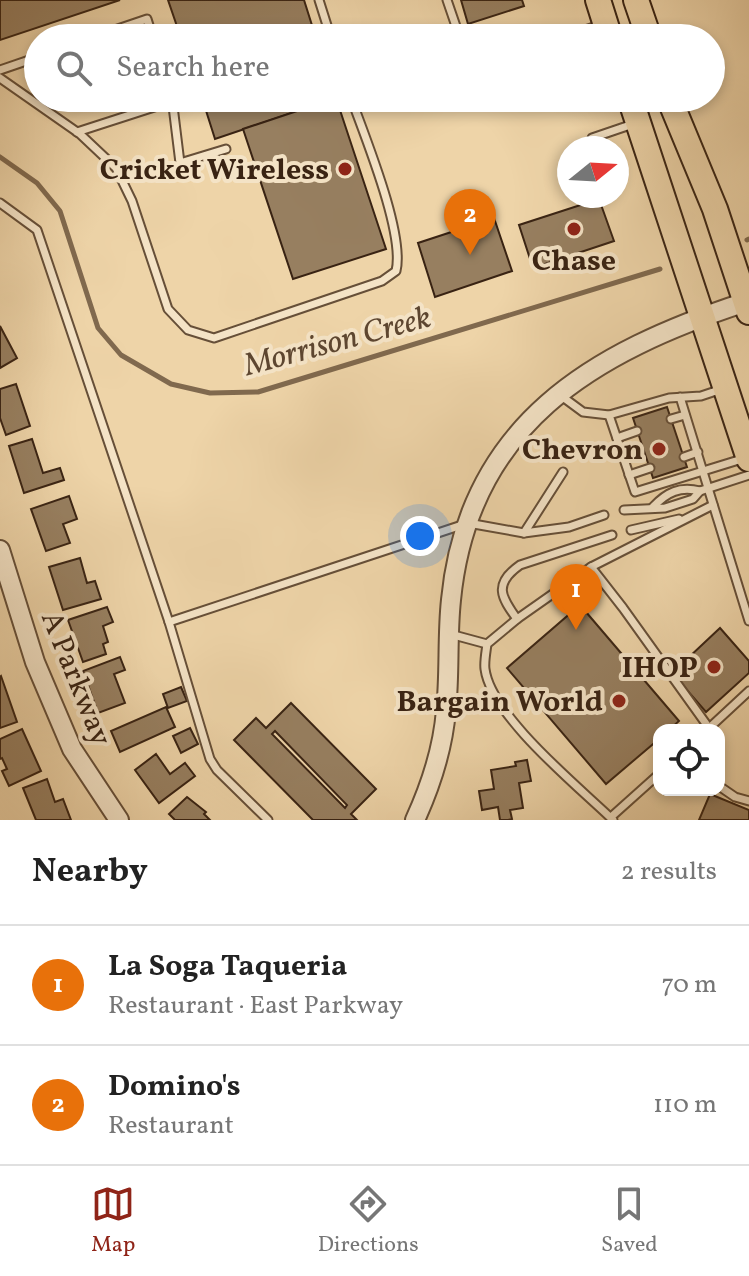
<!DOCTYPE html>
<meta charset="utf-8">
<style>
body{margin:0;font-family:Vollkorn,serif;background:#f6f6f6;color:#222}
.controls{position:absolute;right:24px;bottom:24px;display:grid;overflow:hidden;border-radius:16px;box-shadow:0 4px 12px #0003}
.controls button{width:72px;height:72px;display:grid;place-items:center;padding:0;border:0;border-bottom:2px solid #e0e0e0;background:#fff;color:#222;font:40px sans-serif}
.compass{position:absolute;left:557px;top:136px;width:72px;height:72px;border-radius:50%;background:#fff;box-shadow:0 4px 12px #0003;rotate:72deg}
.you{position:absolute;left:420px;top:536px;width:28px;height:28px;margin:-20px;border:6px solid #fff;border-radius:50%;background:#1a73e8;box-shadow:0 0 0 12px #1a73e833}
.badge{display:grid;place-items:center;width:52px;height:52px;border-radius:50%;background:#8f2418;color:#fff;font-size:26px;font-weight:700}
.pin{position:absolute;translate:-50% -66px;filter:drop-shadow(0 2px 4px #0008)}
.pin::after{content:'';position:absolute;top:42px;width:28px;height:24px;background:inherit;clip-path:polygon(0 0,100% 0,50% 100%)}
.list{margin:0;padding:0;list-style:none}
h2{display:flex;justify-content:space-between;align-items:center;height:104px;margin:0;padding:0 32px;font-size:34px}
h2 small{font-size:26px;font-weight:400;color:#767676}
.list li{display:grid;grid-template-columns:52px 1fr auto;gap:24px;align-items:center;box-sizing:border-box;height:120px;padding:0 32px;border-top:2px solid #e0e0e0}
.list b{display:block;font-size:30px;white-space:nowrap}
.list p{margin:0;font-size:26px;white-space:nowrap;color:#767676}
.list em{font-size:26px;font-style:normal;color:#767676}
.icon{flex:none;width:44px;height:44px;fill:none;stroke:currentColor;stroke-width:2;stroke-linecap:round;stroke-linejoin:round}
.map{position:relative;flex:none;width:749px;height:820px;overflow:hidden}
.search{position:absolute;background:#fff;box-shadow:0 4px 12px #0003;left:24px;right:24px;top:24px;height:88px;display:flex;align-items:center;gap:20px;box-sizing:border-box;padding:0 28px;border-radius:44px;color:#767676;font-size:30px}
.sheet{height:344px;background:#fff}
nav{display:flex;justify-content:space-around;align-items:center;box-sizing:border-box;height:112px;border-top:2px solid #e0e0e0;background:#fff;font-size:22px;color:#767676}
nav a{display:grid;justify-items:center;gap:4px}
nav .on{color:#8f2418}
.map>svg:first-child{display:block}
</style>
<div class="map">
<svg width="749" height="820" viewBox="0 0 749 820">
<rect width="100%" height="100%" fill="#eed4a8"/>
<filter id="stains"><feTurbulence type="fractalNoise" baseFrequency=".0025" numOctaves="4"/><feColorMatrix values="0 0 0 0 .2 0 0 0 0 .09 0 0 0 0 .02 0 0 0 .5 -.17"/></filter>
<radialGradient id="worn" r=".72"><stop offset=".6" stop-color="#630" stop-opacity="0"/><stop offset="1" stop-color="#630" stop-opacity=".3"/></radialGradient>
<g fill="none" stroke-linecap="round" stroke-linejoin="round">
<g stroke="#80694e" stroke-width="5">
<path d="M0,157L37,183L60,211L98,328L121,355L171,384L210,393L258,392L660,269"/>
<path d="M747,240L749,239"/>
</g>
</g>
<g fill="#977f60" stroke="#392313" stroke-width="2" fill-rule="evenodd">
<path d="M0,0H120L0,40Z"/>
<path d="M168,0H304L316,38H181Z"/>
<path d="M461,0H522L524,6L468,24Z"/>
<path d="M202,98H336L215,139Z"/>
<path d="M336,98L386,249L293,279L243,129Z"/>
<path d="M599,199L614,241L533,268L519,225Z"/>
<path d="M494,218L512,271L435,297L418,243Z"/>
<path d="M0,326L17,358L0,368Z"/>
<path d="M16,384L30,426L6,435L0,418V389Z"/>
<path d="M667,407L687,467L653,478L633,418Z"/>
<path d="M32,439L43,473L60,468L64,480L24,493L9,446Z"/>
<path d="M69,496L77,519L63,524L70,543L46,551L31,509Z"/>
<path d="M80,558L87,583L95,581L101,599L63,610L49,567Z"/>
<path d="M580,605L679,721L669,730H659V739L606,784L507,668Z"/>
<path d="M107,607L113,622L103,626L108,642L103,644L106,654L83,662L68,620Z"/>
<path d="M720,628L749,661V673L706,712L672,673Z"/>
<path d="M120,657L125,670L114,674L125,703L98,713L83,671Z"/>
<path d="M1,676L17,722L0,728V677Z"/>
<path d="M181,687L187,701L168,708L163,694Z"/>
<path d="M291,703L376,789L351,814L357,820H313L234,740L256,718L266,728ZM275,731L347,805L345,808L272,734Z"/>
<path d="M166,707L175,727L120,752L111,731Z"/>
<path d="M190,728L198,744L181,753L173,736Z"/>
<path d="M22,729L41,771L9,786L2,771L7,769L2,758L0,759V739Z"/>
<path d="M156,754L170,774L185,763L195,776L159,803L135,770Z"/>
<path d="M527,760L531,781L519,783L523,808L510,810L512,819L508,820H500L498,807L482,810L479,791L494,789L491,770L516,766L515,762Z"/>
<path d="M47,779L55,802L63,799L71,820H36L23,788Z"/>
<path d="M710,794L749,810V820H699Z"/>
<path d="M187,797L206,812L204,814L210,820H175L169,814Z"/>
</g>
<g fill="none" stroke-linecap="round" stroke-linejoin="round">
<defs>
<g id="service">
<path d="M319,0L331,38"/>
<path d="M447,0L460,38"/>
<path d="M91,38L147,19L153,38"/>
<path d="M561,38L603,24"/>
<path d="M0,70L38,57"/>
<path d="M0,78L80,134L116,168L132,201L168,309L188,330L214,338L382,281L396,271C405,234 365,137 351,98"/>
<path d="M172,98L180,163L226,149"/>
<path d="M77,132L173,101"/>
<path d="M592,138L636,123"/>
<path d="M0,203L37,230L169,622"/>
<path d="M560,395L583,412L609,415L669,398L701,396L722,389"/>
<path d="M680,397L749,621"/>
<path d="M609,415L635,492L742,459"/>
<path d="M671,419L685,415"/>
<path d="M617,438L637,431"/>
<path d="M684,457L698,452"/>
<path d="M629,475L650,468"/>
<path d="M653,507C667,492 680,486 700,491"/>
<path d="M624,510L665,508L693,499L700,491L749,475"/>
<path d="M631,530L679,519"/>
<path d="M524,533L563,472"/>
<path d="M591,567L623,608L709,728"/>
<path d="M517,619C501,597 493,584 520,565L612,535"/>
<path d="M450,634L487,644"/>
<path d="M707,730L749,691"/>
<path d="M719,786L735,797L749,801"/>
<path d="M611,817L659,774"/>
<path d="M268,820L217,770L210,759L169,622L468,523L524,533L569,527L604,515"/>
<path d="M613,820C579,787 491,716 485,669C484,662 486,652 487,644L517,619L591,567L713,505"/>
</g>
<g id="tertiary">
<path d="M0,550L35,662L72,749L119,820"/>
<path d="M415,820C431,785 443,748 446,710C450,673 447,637 451,600C468,424 593,352 746,302"/>
</g>
<g id="primary">
<path d="M598,0L610,38"/>
<path d="M636,0L649,38"/>
<path d="M630,98L749,459"/>
<path d="M669,98L715,209L749,312"/>
</g>
</defs>
<use href="#service" stroke="#664f38" stroke-width="11"/>
<use href="#tertiary" stroke="#664f38" stroke-width="22"/>
<use href="#primary" stroke="#392313" stroke-width="28"/>
<use href="#service" stroke="#f4e3c6" stroke-width="7"/>
<use href="#tertiary" stroke="#f4e3c6" stroke-width="18"/>
<use href="#primary" stroke="#eed4a8" stroke-width="24"/>
</g>
<g fill="#8f2418" stroke="#f4e3c6" stroke-width="3">
<circle cx="345" cy="169" r="8"/>
<circle cx="574" cy="229" r="8"/>
<circle cx="659" cy="449" r="8"/>
<circle cx="714" cy="667" r="8"/>
<circle cx="619" cy="701" r="8"/>
</g>
<g text-anchor="middle" stroke-width="8" stroke-linejoin="round" paint-order="stroke">
<g font-size="30" font-weight="bold" fill="#392313" stroke="#f4e3c6" text-anchor="end">
<text x="329" y="179">Cricket Wireless</text>
<text x="574" y="270" text-anchor="middle">Chase</text>
<text x="643" y="459">Chevron</text>
<text x="698" y="677">IHOP</text>
<text x="603" y="711">Bargain World</text>
</g>
<g font-size="30" fill="#392313" stroke="#f4e3c6">
<text transform="translate(77 678) rotate(68)" y="10">A Parkway</text>
</g>
<g font-size="32" font-style="italic" fill="#5d4630" stroke="#f4e3c6">
<text transform="translate(337 340) rotate(-15)" y="11">Morrison Creek</text>
</g>
</g>
<rect width="100%" height="100%" filter="url(#stains)"/>
<rect width="100%" height="100%" fill="url(#worn)"/>
</svg>
<div class="controls">
<button><svg class="icon" aria-label="locate" viewBox="0 0 24 24"><circle cx="12" cy="12" r="6"/><path d="M12 2v4M12 18v4M2 12h4M18 12h4"/></svg></button>
</div>
<svg class="compass" viewBox="-18 -18 36 36"><path d="M0-13l5 13h-10z" fill="#e53935"/><path d="M0 13l5-13h-10z" fill="#767676"/></svg>
<div class="you"></div>
<div class="pin badge" style="left:576px;top:630px;background:#e8710a">1</div>
<div class="pin badge" style="left:470px;top:255px;background:#e8710a">2</div>
<div class="search"><svg class="icon" aria-label="search" viewBox="0 0 24 24"><circle cx="10" cy="10" r="6"/><path d="M15 15l6 6"/></svg>Search here</div>
</div>
<section class="sheet">
<h2>Nearby<small>2 results</small></h2>
<ul class="list">
<li><span class="badge" style="background:#e8710a">1</span><div><b>La Soga Taqueria</b><p>Restaurant · East Parkway</p></div><em>70 m</em></li>
<li><span class="badge" style="background:#e8710a">2</span><div><b>Domino's</b><p>Restaurant</p></div><em>110 m</em></li>
</ul>
</section>
<nav>
<a class="on"><svg class="icon" aria-label="map" viewBox="0 0 24 24"><path d="M3 6l6-2 6 2 6-2v14l-6 2-6-2-6 2zM9 4v14M15 6v14"/></svg>Map</a>
<a><svg class="icon" aria-label="directions" viewBox="0 0 24 24"><path d="M12 3l9 9-9 9-9-9zM9 14v-3h6M13 9l2 2-2 2"/></svg>Directions</a>
<a><svg class="icon" aria-label="saved" viewBox="0 0 24 24"><path d="M7 4h10v16l-5-4-5 4z"/></svg>Saved</a>
</nav>
